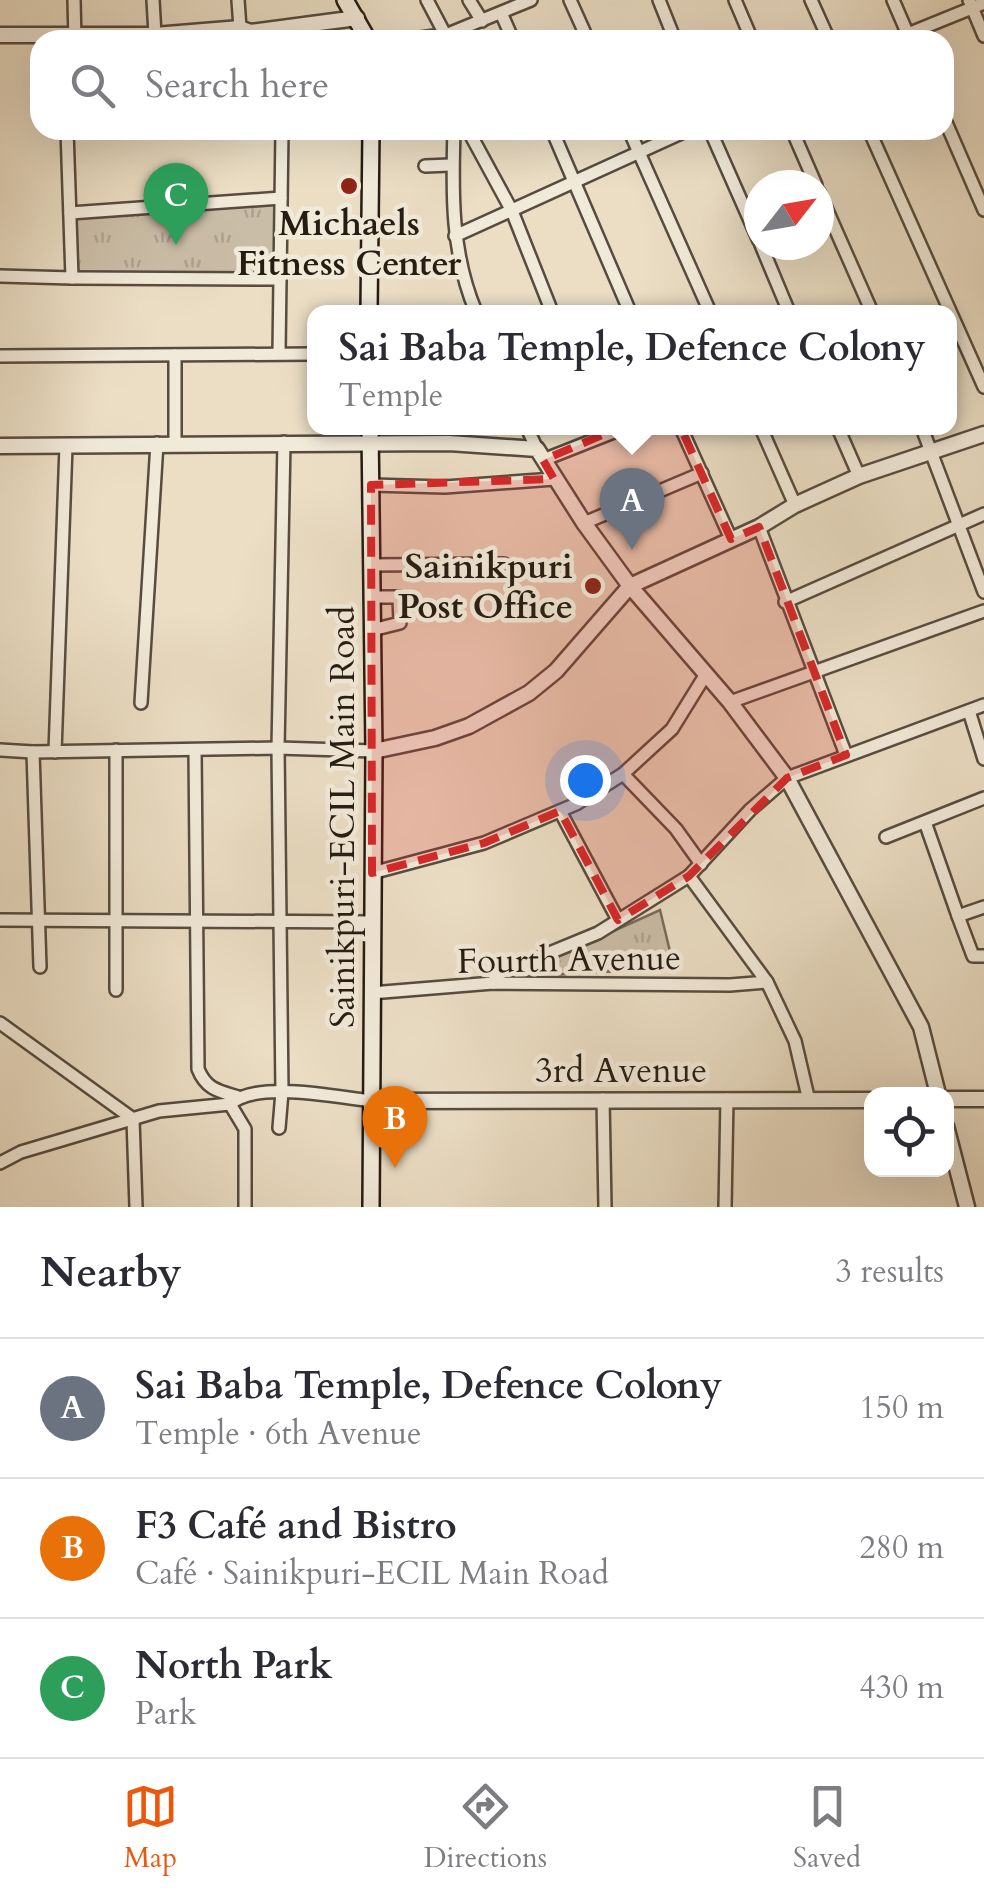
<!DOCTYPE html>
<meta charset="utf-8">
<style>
body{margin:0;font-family:Cardo,serif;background:#f2f2f3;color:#2b2b33}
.controls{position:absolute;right:30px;bottom:30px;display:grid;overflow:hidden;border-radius:20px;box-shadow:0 10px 40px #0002}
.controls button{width:90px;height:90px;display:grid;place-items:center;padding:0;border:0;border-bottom:2px solid #e1e1e2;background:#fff;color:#2b2b33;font:50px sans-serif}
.compass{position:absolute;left:744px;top:170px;width:90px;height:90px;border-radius:50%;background:#fff;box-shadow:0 10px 40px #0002;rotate:59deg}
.you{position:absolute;left:585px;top:780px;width:35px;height:35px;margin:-25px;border:8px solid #fff;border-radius:50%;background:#1a73e8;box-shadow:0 0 0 15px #1a73e833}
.badge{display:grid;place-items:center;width:65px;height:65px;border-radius:50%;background:#ea580c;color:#fff;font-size:32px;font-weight:700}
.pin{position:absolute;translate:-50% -82px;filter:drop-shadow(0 2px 5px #0008)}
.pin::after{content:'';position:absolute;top:52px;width:35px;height:30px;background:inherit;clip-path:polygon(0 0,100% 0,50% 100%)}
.popup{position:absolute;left:307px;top:305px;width:650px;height:130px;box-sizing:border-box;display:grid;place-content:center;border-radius:20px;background:#fff;filter:drop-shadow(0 2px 8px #0005);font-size:32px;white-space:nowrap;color:#7c7c81}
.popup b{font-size:38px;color:#2b2b33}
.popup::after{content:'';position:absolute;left:50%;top:100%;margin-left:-20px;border:20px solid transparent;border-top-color:#fff}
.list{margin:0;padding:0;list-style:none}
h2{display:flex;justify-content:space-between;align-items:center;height:130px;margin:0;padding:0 40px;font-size:42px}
h2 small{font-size:32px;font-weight:400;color:#7c7c81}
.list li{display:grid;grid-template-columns:65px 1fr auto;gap:30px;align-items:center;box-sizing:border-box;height:140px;padding:0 40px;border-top:2px solid #e1e1e2}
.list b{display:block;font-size:38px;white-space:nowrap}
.list p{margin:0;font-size:32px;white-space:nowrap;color:#7c7c81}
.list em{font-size:32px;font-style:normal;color:#7c7c81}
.icon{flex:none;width:55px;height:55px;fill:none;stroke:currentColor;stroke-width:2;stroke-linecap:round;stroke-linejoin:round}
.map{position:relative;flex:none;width:984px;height:1207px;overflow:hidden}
.search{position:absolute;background:#fff;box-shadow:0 10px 40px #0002;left:30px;right:30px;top:30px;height:110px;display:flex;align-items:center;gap:25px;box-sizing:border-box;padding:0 35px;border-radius:30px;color:#7c7c81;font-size:38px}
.sheet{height:550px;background:#fff}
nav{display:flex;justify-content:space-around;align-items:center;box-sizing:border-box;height:140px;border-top:2px solid #e1e1e2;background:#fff;font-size:28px;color:#7c7c81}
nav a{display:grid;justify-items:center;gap:5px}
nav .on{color:#ea580c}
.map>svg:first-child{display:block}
</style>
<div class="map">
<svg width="984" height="1207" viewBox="0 0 984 1207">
<defs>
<pattern id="park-tufts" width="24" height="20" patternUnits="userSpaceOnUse" patternTransform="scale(2.5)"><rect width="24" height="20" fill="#cabda7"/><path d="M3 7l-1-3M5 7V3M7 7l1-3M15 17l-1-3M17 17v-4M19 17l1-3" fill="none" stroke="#ada28f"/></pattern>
</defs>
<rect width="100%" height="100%" fill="#ebdec5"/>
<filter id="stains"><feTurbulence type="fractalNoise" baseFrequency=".002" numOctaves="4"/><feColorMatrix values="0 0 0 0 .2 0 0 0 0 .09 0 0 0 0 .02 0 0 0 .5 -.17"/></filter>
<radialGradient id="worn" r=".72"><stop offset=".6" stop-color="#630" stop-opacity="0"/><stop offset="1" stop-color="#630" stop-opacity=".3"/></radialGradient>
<g fill="url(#park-tufts)" stroke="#786c5c" stroke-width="2.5">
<path d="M281,198L280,279L72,278L70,213Z"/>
<path d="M660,910L674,968L512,977Z"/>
</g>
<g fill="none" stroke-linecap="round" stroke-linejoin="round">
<defs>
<g id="minor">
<path d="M74,0L75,40"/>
<path d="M153,0L155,35"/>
<path d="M238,0L240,28"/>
<path d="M427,0L448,40"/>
<path d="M469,0L482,21"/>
<path d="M570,0L588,40"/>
<path d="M659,0L675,40"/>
<path d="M735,0L752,40"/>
<path d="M811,0L829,40"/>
<path d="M893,0L909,37"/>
<path d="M969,0L984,36"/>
<path d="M502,15L513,40"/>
<path d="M407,40L448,34L531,0"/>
<path d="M893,40L984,3"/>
<path d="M944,118L984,210"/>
<path d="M454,130C452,193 451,253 476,312"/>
<path d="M468,130L512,211L552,312"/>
<path d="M552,130L630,312"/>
<path d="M629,130L710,312"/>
<path d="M710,130L759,241"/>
<path d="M792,130L816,185"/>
<path d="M869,130L984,387"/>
<path d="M67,132L110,130"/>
<path d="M425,166L451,165"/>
<path d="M819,192L872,312"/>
<path d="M70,213L281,198"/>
<path d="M455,236L688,130"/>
<path d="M761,245L789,312"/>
<path d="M0,276L72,278L67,130"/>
<path d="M72,278L280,279"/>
<path d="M279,353L282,130"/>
<path d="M175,355V443"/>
<path d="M0,356L314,354"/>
<path d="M527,428L537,449"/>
<path d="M681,428L731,539"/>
<path d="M761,428L795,505"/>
<path d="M838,428L859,476"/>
<path d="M922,428L984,592"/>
<path d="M543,460L624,428"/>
<path d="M371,485L445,487L554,479"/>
<path d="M584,523L702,473"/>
<path d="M759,527L846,755"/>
<path d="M372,565L504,564"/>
<path d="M785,602L984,514"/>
<path d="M372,630L400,623L399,597H373"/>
<path d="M730,702L984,611"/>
<path d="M141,703L157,443"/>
<path d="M969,711L984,759"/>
<path d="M0,750L33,752L278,748L374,751"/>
<path d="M116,750V990"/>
<path d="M195,750L198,1069C206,1089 218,1091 238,1097"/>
<path d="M33,752L40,967"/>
<path d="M55,752L66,446"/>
<path d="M623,774L676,829L701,864"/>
<path d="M560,811L618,920"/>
<path d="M925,822L958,916L984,907"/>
<path d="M886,837L984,798"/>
<path d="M372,873L484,843L576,804L623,774L672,729L706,674"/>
<path d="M689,876L767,982L795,1041L809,1101"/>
<path d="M958,916L973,956H984"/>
<path d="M0,920L372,922"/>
<path d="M493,983L496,975L598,933L689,876L750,810L787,778L984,705"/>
<path d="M371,993L493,983L730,985L767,982"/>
<path d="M0,1023L133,1119L136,1207"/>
<path d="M603,1099L605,1207"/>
<path d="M230,1104L245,1129V1207"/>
<path d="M279,1128L282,1092L278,748L284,442"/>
<path d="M0,1163L21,1152L159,1111L230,1104C258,1080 336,1097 372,1101"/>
<path d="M725,1207L727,1099"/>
</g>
<g id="tertiary">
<path d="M0,35H155L240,28L250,32L357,18"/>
<path d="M0,446L449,443L537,449L584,523L630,586L730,702L787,778L921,1027L938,1094"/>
<path d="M374,751L435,738L469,726L529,693L556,671L630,586L759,527L795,505L859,476L984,434"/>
<path d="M946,1099H984"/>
<path d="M372,1101L872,1100"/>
<path d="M946,1126L967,1207"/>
</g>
<g id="secondary">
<path d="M345,0L368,40"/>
<path d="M369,312L371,130"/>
<path d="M370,428L374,751L371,1207"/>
</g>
</defs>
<use href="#minor" stroke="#574c3f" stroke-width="16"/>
<use href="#tertiary" stroke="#574c3f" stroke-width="19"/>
<use href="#secondary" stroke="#261c12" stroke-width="20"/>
<use href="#minor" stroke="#f2ead9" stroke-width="11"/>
<use href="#tertiary" stroke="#f2ead9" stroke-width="14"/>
<use href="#secondary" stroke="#f2ead9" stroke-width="15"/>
</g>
<path fill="#d62828" fill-opacity="0.2" stroke="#d62828" stroke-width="8" stroke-dasharray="20 12" stroke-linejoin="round" d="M671,406L731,539L759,527L846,755L787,778L689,876L618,920L560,811L484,843L372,873L371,485L554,479L543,460Z"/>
<g fill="#8f2418" stroke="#f2ead9" stroke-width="4">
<circle cx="349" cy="186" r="10"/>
<circle cx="593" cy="586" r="10"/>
</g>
<g text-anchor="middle" stroke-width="9" stroke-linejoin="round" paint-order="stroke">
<g font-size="35" font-weight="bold" fill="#261c12" stroke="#f2ead9">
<text x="349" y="235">Michaels<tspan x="349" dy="40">Fitness Center</tspan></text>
<text x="573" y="578" text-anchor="end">Sainikpuri<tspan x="573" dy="40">Post Office</tspan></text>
</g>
<g font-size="35" fill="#261c12" stroke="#f2ead9">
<text transform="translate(342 817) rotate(-90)" y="12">Sainikpuri-ECIL Main Road</text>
<text transform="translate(569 959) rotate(-1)" y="12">Fourth Avenue</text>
<text x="621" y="1082">3rd Avenue</text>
</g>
</g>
<rect width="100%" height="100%" filter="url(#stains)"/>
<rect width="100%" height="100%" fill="url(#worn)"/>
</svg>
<div class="controls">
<button><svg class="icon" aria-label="locate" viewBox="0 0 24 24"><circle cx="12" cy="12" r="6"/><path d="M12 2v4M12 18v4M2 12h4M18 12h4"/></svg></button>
</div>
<svg class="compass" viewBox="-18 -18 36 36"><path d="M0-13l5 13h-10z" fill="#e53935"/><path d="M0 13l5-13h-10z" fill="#7c7c81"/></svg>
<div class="you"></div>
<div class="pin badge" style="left:632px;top:550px;background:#6b7280">A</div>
<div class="popup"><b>Sai Baba Temple, Defence Colony</b>Temple</div>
<div class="pin badge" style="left:395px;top:1168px;background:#e8710a">B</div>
<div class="pin badge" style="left:176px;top:245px;background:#2e9e5b">C</div>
<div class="search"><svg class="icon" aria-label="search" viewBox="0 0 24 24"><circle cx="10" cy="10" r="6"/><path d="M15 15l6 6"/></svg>Search here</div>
</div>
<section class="sheet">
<h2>Nearby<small>3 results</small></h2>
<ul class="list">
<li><span class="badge" style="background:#6b7280">A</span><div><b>Sai Baba Temple, Defence Colony</b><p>Temple · 6th Avenue</p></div><em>150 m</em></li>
<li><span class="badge" style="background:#e8710a">B</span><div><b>F3 Café and Bistro</b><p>Café · Sainikpuri-ECIL Main Road</p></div><em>280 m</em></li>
<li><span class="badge" style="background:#2e9e5b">C</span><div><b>North Park</b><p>Park</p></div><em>430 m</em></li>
</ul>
</section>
<nav>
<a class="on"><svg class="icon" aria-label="map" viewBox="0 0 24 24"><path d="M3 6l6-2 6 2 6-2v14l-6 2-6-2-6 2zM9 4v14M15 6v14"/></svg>Map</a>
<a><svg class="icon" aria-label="directions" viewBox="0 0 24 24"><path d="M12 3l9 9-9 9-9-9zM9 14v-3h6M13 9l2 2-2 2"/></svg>Directions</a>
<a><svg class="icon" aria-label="saved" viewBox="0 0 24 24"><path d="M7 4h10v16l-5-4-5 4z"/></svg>Saved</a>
</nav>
